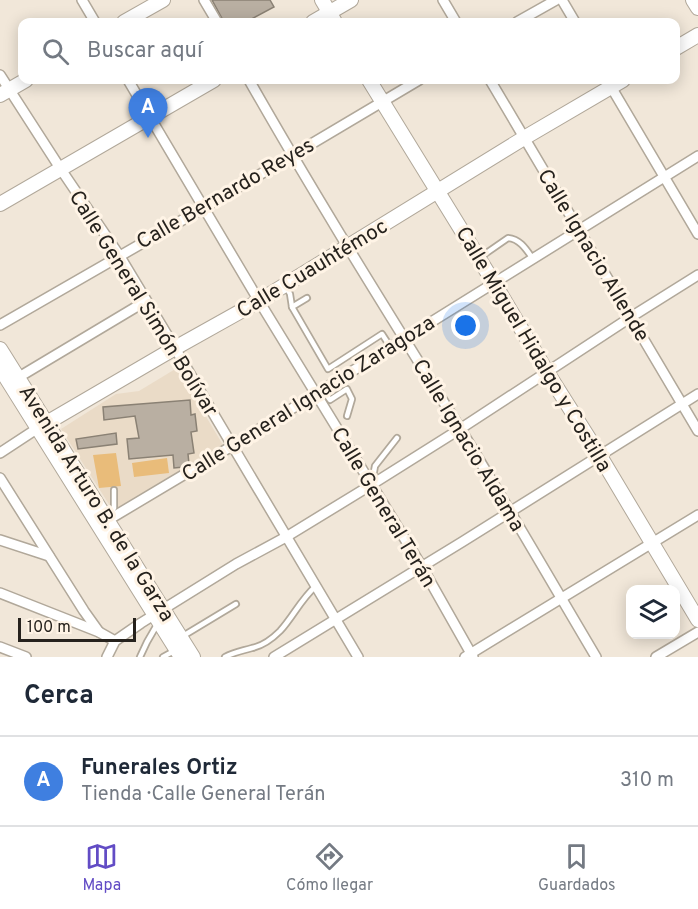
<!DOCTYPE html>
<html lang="es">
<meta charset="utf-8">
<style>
body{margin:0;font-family:Overpass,sans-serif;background:#f6f6f7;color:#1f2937}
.controls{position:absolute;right:18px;bottom:18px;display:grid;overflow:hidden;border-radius:12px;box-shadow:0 3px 15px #0003}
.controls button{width:54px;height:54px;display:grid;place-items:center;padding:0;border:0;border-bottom:2px solid #e0e1e3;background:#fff;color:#1f2937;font:30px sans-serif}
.scale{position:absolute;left:18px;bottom:15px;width:118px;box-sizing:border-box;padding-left:6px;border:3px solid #26221d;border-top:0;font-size:16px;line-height:21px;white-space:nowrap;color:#26221d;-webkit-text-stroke:4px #fff4e6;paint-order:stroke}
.you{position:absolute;left:466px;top:326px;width:21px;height:21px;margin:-15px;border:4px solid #fff;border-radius:50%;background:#1a73e8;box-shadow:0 0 0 9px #1a73e833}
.badge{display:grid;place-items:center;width:39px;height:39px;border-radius:50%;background:#624cc5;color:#fff;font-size:20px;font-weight:700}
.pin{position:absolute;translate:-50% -50px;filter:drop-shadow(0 2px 3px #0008)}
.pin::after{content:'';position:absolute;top:32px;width:21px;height:18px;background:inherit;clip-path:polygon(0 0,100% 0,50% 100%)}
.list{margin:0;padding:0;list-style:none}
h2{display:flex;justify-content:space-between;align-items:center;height:78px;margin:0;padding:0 24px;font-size:26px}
h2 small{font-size:20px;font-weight:400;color:#747a83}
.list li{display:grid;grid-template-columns:39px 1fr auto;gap:18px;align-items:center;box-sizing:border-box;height:90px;padding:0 24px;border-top:2px solid #e0e1e3}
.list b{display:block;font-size:22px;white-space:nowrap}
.list p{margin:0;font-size:20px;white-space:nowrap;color:#747a83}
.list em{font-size:20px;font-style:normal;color:#747a83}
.icon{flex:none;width:33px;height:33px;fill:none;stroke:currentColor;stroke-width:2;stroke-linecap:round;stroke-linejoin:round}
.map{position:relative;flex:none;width:698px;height:657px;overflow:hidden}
.search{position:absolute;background:#fff;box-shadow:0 3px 15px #0003;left:18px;right:18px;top:18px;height:66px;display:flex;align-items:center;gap:15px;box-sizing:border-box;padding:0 21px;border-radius:12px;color:#747a83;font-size:22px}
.sheet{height:168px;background:#fff}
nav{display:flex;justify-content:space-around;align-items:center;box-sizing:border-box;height:84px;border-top:2px solid #e0e1e3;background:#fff;font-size:16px;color:#747a83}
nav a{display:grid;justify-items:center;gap:3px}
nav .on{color:#624cc5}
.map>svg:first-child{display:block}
</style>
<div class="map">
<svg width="698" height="657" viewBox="0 0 698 657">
<rect width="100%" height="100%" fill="#f1e7d9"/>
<path fill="#eadbc7" d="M177,368L223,445L114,512L61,429L116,394L139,391Z"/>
<g fill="#e9bc7a">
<path d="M116,453L121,486L99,488L93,455Z"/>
<path d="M167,458L169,473L134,477L132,463Z"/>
</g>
<g fill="#b9afa2" stroke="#8a8174" stroke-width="1.5">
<path d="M212,0H270L274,7L246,22H224Z"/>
<path d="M190,400L191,415L195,414L197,431L191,432L194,453L188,454L189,464L184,467L174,468L173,455L129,459L127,439L139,438L135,416L104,420L103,407Z"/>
<path d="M116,433L117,444L78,449L76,439Z"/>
</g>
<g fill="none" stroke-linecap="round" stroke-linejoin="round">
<defs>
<g id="lane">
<path d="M482,256L508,238C520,239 526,249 533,259"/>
<path d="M286,287L290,294L292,307"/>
<path d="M307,298L292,307L328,369L382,334L391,348"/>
<path d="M323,390L330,400L347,389L352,399L347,416"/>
<path d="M372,483L375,466L397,438"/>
<path d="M109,517L114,508V490"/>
<path d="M183,636L236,604"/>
<path d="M140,657L147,642L158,623"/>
<path d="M163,657L174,651"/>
<path d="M225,657C234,652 242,651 252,648C262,646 273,638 280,631C293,617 301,599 316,586"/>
</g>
<g id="street">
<path d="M82,0L95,22"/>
<path d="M204,0L217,22"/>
<path d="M443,0L456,22"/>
<path d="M562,0L575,22"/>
<path d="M517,22L556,0"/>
<path d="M0,75L60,168L119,255L175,348L210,408L358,657"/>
<path d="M128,80L259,301L422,567L473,657"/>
<path d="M249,80C316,198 389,314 461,430C507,505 551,581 596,657"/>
<path d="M490,80L698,431"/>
<path d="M607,80L698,234"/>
<path d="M0,325L205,207L419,80"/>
<path d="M14,380L146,301"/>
<path d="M0,453L38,428"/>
<path d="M0,478L84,611L99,632"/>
<path d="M103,523L232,446L698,156"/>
<path d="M0,540L49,556"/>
<path d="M0,593L99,632L115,641"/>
<path d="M0,647L26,657"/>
<path d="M107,657L115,641L141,623L236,564L286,537L371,485L460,429L631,317L698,275"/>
<path d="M274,657L462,542L698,394"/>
<path d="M465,657L698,515"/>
<path d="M656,657L698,632"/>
</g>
<g id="secondary">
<path d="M322,0L335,22"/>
<path d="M693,0L698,8"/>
<path d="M124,22L163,0"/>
<path d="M313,22L351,0"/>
<path d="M676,48L698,35"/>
<path d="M369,80L494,283L547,372L600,456L698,620"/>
<path d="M0,95L26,80"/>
<path d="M0,204L214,80"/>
<path d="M0,349L193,657"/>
<path d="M0,368L181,657"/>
<path d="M38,428L175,348L259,301L524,138L623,80"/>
</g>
</defs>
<use href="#lane" stroke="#b1a89a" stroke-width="8"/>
<use href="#street" stroke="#b1a89a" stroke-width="12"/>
<use href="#secondary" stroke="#b1a89a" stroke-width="16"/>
<use href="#lane" stroke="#fff" stroke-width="4.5"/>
<use href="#street" stroke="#fff" stroke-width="9"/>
<use href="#secondary" stroke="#fff" stroke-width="14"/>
</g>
<g text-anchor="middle" stroke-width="6" stroke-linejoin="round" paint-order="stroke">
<g font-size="21" fill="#26221d" stroke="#fff4e6">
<text transform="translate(225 193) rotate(-30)" y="7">Calle Bernardo Reyes</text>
<text transform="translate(594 255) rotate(59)" y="7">Calle Ignacio Allende</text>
<text transform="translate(312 268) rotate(-31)" y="7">Calle Cuauhtémoc</text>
<text transform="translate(144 303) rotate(58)" y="7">Calle General Simón Bolívar</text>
<text transform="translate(534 349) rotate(59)" y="7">Calle Miguel Hidalgo y Costilla</text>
<text transform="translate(308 398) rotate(-32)" y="7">Calle General Ignacio Zaragoza</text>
<text transform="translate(469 445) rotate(59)" y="7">Calle Ignacio Aldama</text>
<text transform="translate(97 503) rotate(58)" y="7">Avenida Arturo B. de la Garza</text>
<text transform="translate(384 507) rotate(59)" y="7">Calle General Terán</text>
</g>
</g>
</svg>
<div class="controls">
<button><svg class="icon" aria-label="layers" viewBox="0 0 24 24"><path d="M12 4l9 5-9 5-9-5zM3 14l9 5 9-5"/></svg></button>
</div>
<div class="scale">100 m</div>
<div class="you"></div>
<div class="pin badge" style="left:148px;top:138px;background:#3f7fe0">A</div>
<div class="search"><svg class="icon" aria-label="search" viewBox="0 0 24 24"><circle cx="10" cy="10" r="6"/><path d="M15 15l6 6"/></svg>Buscar aquí</div>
</div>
<section class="sheet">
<h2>Cerca<small></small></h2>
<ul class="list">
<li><span class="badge" style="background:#3f7fe0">A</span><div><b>Funerales Ortiz</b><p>Tienda · Calle General Terán</p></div><em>310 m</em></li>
</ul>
</section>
<nav>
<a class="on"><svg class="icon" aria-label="map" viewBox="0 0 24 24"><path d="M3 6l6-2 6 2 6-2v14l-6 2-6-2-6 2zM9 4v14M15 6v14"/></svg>Mapa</a>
<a><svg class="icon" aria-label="directions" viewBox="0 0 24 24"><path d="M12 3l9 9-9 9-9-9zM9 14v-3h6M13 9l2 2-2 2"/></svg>Cómo llegar</a>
<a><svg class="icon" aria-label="saved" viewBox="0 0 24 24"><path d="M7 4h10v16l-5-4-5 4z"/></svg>Guardados</a>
</nav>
